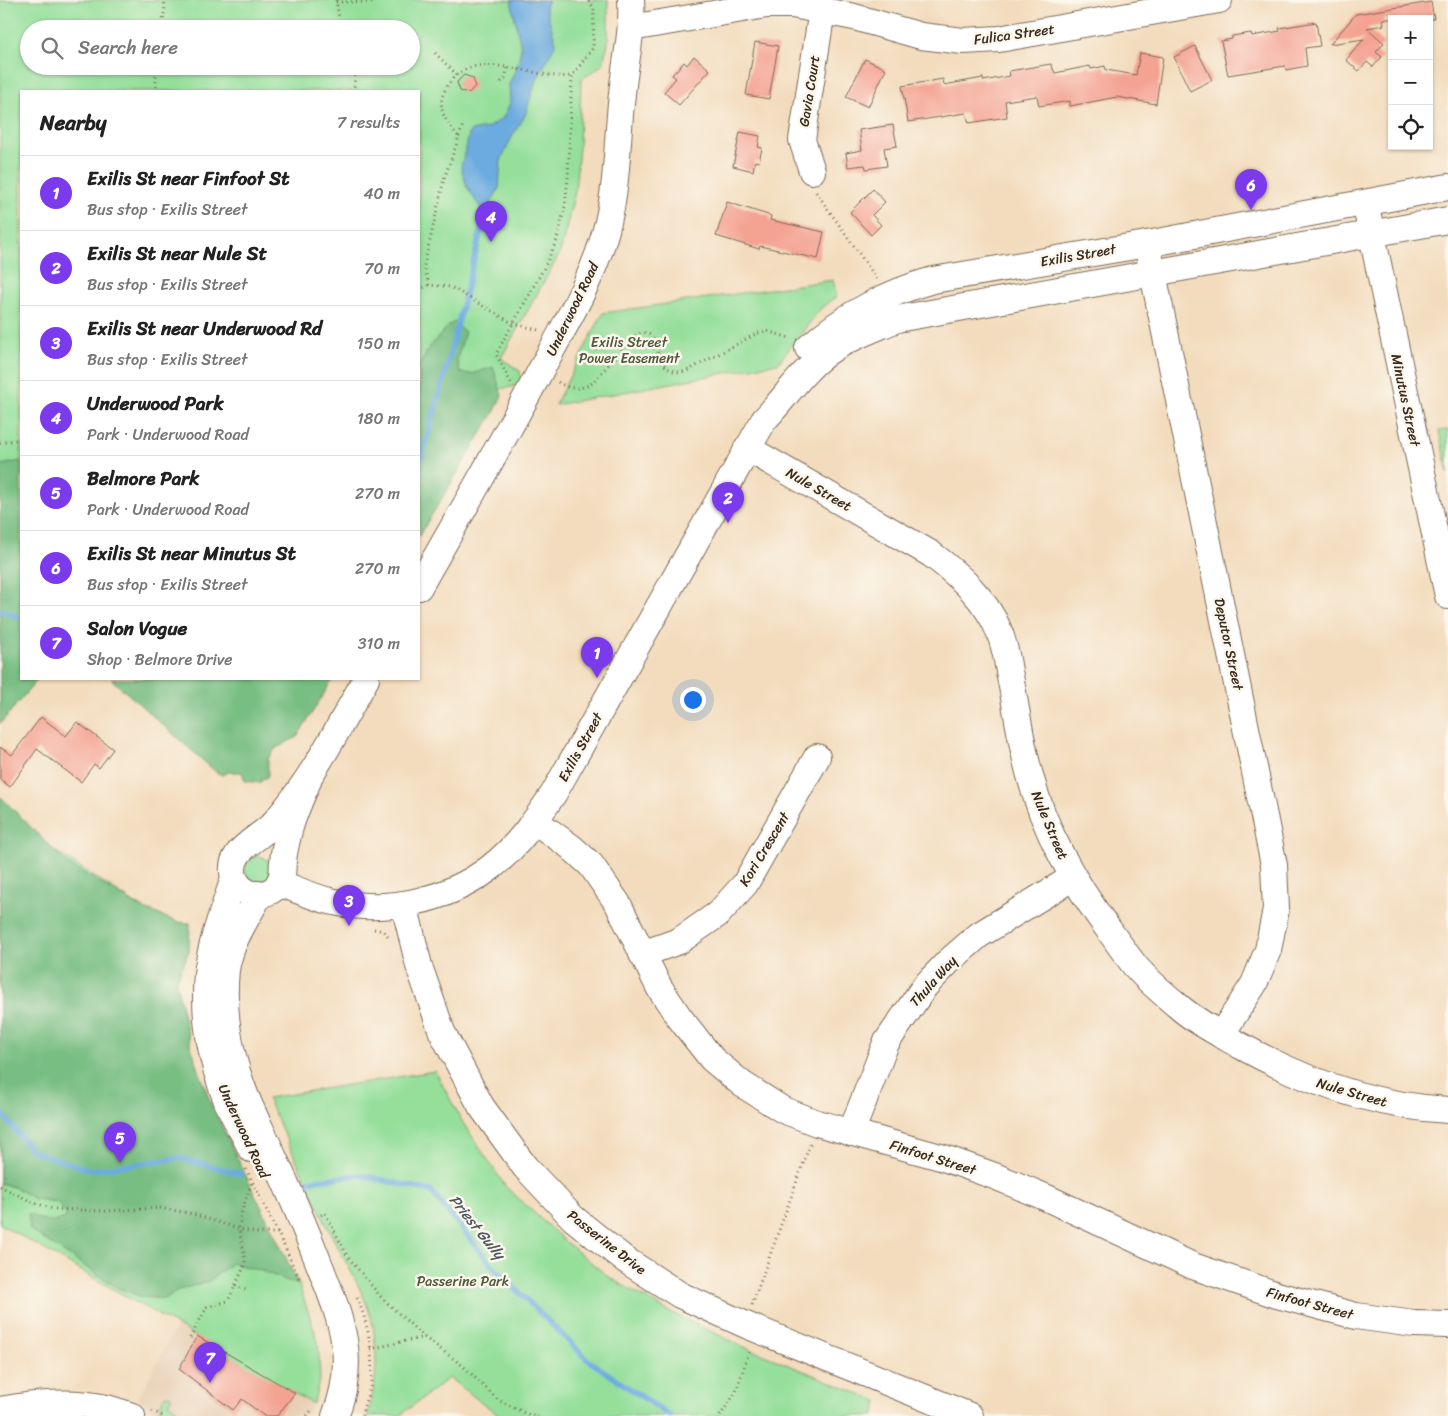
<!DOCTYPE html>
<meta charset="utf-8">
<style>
body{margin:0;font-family:Sriracha,sans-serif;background:#f6f6f6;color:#222}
.controls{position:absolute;right:15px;top:15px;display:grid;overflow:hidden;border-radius:0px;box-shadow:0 1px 4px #0004}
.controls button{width:45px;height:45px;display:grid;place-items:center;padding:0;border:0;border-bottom:1px solid #e0e0e0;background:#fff;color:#222;font:25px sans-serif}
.you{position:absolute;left:692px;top:699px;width:18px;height:18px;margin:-12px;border:4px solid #fff;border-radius:50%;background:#1a73e8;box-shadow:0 0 0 8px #1a73e833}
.badge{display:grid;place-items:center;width:32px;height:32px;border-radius:50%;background:#7c3aed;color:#fff;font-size:16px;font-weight:700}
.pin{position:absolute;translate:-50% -41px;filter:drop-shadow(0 1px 2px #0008)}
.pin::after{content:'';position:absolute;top:26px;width:18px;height:15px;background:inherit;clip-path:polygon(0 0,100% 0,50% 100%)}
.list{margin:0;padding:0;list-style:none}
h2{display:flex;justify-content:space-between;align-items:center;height:65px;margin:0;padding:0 20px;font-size:21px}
h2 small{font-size:16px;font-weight:400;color:#767676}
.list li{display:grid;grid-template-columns:32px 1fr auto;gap:15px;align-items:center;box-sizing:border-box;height:75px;padding:0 20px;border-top:1px solid #e0e0e0}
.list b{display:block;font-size:19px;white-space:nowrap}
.list p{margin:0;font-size:16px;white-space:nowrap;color:#767676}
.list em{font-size:16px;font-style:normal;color:#767676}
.icon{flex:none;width:28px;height:28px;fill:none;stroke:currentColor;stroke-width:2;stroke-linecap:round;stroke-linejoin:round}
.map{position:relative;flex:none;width:1448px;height:1416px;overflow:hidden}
.search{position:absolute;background:#fff;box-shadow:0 1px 4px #0004;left:20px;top:20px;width:400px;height:55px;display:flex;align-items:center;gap:12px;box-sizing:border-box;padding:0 18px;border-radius:28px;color:#767676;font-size:19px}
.panel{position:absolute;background:#fff;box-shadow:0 1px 4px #0004;left:20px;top:90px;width:400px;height:590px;border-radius:0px}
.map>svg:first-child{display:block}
</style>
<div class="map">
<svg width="1448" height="1416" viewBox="0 0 1448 1416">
<rect width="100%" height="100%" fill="#fbf7ec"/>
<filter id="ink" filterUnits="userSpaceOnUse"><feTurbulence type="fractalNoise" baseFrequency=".02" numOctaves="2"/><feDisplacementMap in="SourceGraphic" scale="10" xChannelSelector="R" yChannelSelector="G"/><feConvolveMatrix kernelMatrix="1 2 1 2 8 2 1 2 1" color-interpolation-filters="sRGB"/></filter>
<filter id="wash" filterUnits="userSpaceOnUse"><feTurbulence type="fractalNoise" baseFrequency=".0096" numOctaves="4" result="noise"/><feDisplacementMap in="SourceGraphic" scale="20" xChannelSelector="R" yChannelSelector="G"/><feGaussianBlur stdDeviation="1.12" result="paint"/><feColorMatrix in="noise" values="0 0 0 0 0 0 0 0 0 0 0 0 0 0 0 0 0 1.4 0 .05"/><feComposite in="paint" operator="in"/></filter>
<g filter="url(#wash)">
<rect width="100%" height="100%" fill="#f3dcbd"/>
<path fill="#e8cfb5" d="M177,1325L313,1404L305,1416H161L138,1398Z"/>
<g fill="#95df9b" stroke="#68845c" fill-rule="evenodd">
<path d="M0,0H608V44L602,65L581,80L579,147L575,192L560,253L501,358L520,371L521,379L516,386L419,404V91H21V475L0,478ZM29,29H411V66H29Z"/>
<path d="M833,280L837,296L821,308L778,363L555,405L603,313Z"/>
<path d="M1448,430V474L1439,431Z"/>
<path d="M0,815L142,908L177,922L190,923L189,950L176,982L190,1044L210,1102L299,1285L318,1341L320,1377L313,1404L0,1224Z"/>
<circle cx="258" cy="869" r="13"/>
<path d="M435,1071L463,1123L506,1187L566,1242L610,1278L668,1311L744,1347L878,1401L874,1416H500L449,1378L399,1416H367C376,1388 378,1362 374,1333C370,1300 347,1266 332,1236C310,1190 289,1144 267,1098Z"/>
<path d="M170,1395L172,1397L168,1403L185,1416H171L159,1408L165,1396Z"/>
</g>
<g fill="#78be83" stroke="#5a7450">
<path d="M454,322L465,332L457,359L460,373L472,374L493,367L502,395L495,411L419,536V367L429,348L448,326Z"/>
<path d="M21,461V679H38L0,724V465Z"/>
<path d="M111,679H333L297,737L275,749L268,759V776L259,783L245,781L242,772H229L222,775L216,772Z"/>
<path d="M0,796L68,864L142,908L177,922L190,923L189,950L176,982L190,1044L210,1102L299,1285L261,1271L232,1263L209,1281L178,1290L165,1299L142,1297L118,1288L30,1230L28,1214C43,1220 53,1226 67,1216L57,1202L34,1199L16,1188L0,1183Z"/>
</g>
<path fill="#6cabdf" stroke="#546a7e" d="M511,0H549L545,6L556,43L535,83L525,116L514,133L501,160L499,188L485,215L467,187L461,167L470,131L487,128L503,118L510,103L509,84L518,64L521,48Z"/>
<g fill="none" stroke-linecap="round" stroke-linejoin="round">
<g stroke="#6cabdf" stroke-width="5.5">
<path d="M419,458L422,455L449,359L485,215"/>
<path d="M0,611H4L21,618"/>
<path d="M0,1111L32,1151L91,1170L180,1158L241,1174"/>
<path d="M307,1181L361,1175L431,1191L493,1267L588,1360L670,1416"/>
</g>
</g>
<g id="blocks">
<g fill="#f4a393">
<path d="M1431,2L1434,19H1383L1384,25L1367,28L1384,43L1376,52L1382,57L1373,67L1367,62L1359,71L1346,60L1364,39L1330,44L1356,14Z"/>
<path d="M1316,22L1320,46L1305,48L1307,66L1286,70L1285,66L1228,75L1221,41L1232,39V36L1251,33L1252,36L1280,31L1279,28Z"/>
<path d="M755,42L778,46L769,99L746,95Z"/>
<path d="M1195,46L1212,80L1190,91L1174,57Z"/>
<path d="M1140,53L1163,57L1156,104L1117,97L1070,106V101L1039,106L1037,96L1005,101L1007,117L969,123L966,113L908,122L902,86L943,79L944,85L983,78V81L1010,76L1009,71L1051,64L1055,73L1090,66L1091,69L1105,66L1106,70L1136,75Z"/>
<path d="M694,56L710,70L679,105L664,92L676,78L672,75L684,62L687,65Z"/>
<path d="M865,59L886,69L868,107L846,97Z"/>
<path d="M464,75L473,78L475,86L469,93L460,91L457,82Z"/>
<path d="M893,125L897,146L884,148L887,166L866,169L865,165L848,167L846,153L862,150L859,130Z"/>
<path d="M740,132L760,136L758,147L762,148L759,162L755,161L753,171L733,166Z"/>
<path d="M873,189L885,202L872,215L881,225L871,235L850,212Z"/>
<path d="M727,202L771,216L770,220L824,232L818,259L760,246L759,249L716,236Z"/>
<path d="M41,717L66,736L77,722L113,749L99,768L94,764L81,782L37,749L10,787L0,779V747L12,755Z"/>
<path d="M197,1336L295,1393L277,1416H264L242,1399L233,1410L179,1369Z"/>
</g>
</g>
</g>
<g filter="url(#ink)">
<use href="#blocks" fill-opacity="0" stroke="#7b6856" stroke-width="1"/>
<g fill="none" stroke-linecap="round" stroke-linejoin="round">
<defs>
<g id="minor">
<path d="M631,28L766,5H793L854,17L921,36L963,41L999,39L1219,0"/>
<path d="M812,171L802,140L822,10"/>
<path d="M1368,216L1448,596"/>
<path d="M1147,244L1274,865L1276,909L1268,950L1254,984L1221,1035"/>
<path d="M808,348C843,316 888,292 933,280L1147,244L1448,187"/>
<path d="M747,448L931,554C959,575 986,599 999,631C1004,644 1007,658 1009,671C1016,705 1020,739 1029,772C1044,832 1075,884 1111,933C1119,944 1127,956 1136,967C1148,981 1164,994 1178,1006C1196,1022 1220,1034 1241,1046C1306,1082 1374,1106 1448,1110"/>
<path d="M419,587C461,513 503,441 543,366C568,320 596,273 608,222C618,180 617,136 622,94C625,62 633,32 631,0"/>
<path d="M308,781C301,798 292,816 288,835C286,843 284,852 283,861C282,868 284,875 279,883C274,892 263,895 253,894C244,892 237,885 234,877C226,850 260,839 274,823C312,780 338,728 366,679"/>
<path d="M535,821L571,847L591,865L618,904L659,987L679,1017L712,1059L742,1084L783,1110L817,1123L944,1158L997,1177L1047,1198L1193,1266L1277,1295L1356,1316L1414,1324L1448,1325"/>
<path d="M234,878C224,909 211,941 207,974C203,1017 211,1062 227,1101C234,1118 244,1133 251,1149"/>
<path d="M279,883C296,889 312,897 330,901C384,914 445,902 490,868C516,848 536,820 554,793L764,420C786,397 806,365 834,348C853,336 876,328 897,319L1448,220"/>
<path d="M260,894C247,918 230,942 226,970C222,1009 229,1052 243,1089C252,1113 264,1135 274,1158C291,1194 306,1230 320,1266C341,1320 358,1359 335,1416"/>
<path d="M404,904L419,966L442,1032L481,1106L525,1167L573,1218L624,1259L680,1295L746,1325L970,1416"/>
<path d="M642,954L679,941L718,914L745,884L817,757"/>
<path d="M851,1133L886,1043L925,986L949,961L979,935L1072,878"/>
<path d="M0,1410C34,1404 71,1400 106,1408C114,1410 123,1413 132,1416"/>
</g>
</defs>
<use href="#minor" stroke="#7b6856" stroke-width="28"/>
<g stroke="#7b6856" stroke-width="3" stroke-dasharray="1 4" stroke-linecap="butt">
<path d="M336,0L341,29"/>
<path d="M336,2H374"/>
<path d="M162,29L165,7L164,0"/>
<path d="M435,53L457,75"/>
<path d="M156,66V85L159,91"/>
<path d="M353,66L355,72L354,91"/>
<path d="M501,82L505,78L508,67"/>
<path d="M459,137L463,125"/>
<path d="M816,192L877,279"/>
<path d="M429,285L424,266L444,179L459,137C448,124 436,110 444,92C468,40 532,81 572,76"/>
<path d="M419,290L429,285L451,287L512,323L538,330"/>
<path d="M558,382C568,389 580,390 591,384L636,335C664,320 647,379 687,371L758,333L767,331L790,338"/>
<path d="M511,383L496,354L544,268L557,240L565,206L568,178L572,76L593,48L594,8L588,0"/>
<path d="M0,443L21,439"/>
<path d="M374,929L383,931L388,936"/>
<path d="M246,1169L278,1233L299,1278"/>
<path d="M0,1186L32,1202L53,1209L104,1211L161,1208L193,1214L239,1229L258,1233H279"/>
<path d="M321,1215L325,1213L348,1257L381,1297L424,1337L462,1365L498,1400L527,1414L538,1416"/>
<path d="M235,1286L246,1290"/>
<path d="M357,1298C368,1321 374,1356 371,1382C370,1393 363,1404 362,1416"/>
<path d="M752,1305L811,1142"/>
<path d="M190,1338L207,1307L228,1301L245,1265V1258L239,1229L242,1210L252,1182"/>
<path d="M370,1349L424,1337"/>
<path d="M152,1411L163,1416"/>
<path d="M307,1416L313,1408"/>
<path d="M720,1416L736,1392L750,1349"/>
</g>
<use href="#minor" stroke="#fff" stroke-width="26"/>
</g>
</g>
<g text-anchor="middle" stroke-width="5" stroke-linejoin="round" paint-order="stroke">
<g font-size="14" fill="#3b2a1e" stroke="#fbf7ec">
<text transform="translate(1014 34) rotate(-8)" y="5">Fulica Street</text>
<text transform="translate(809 91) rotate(-81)" y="5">Gavia Court</text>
<text transform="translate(1078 255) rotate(-10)" y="5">Exilis Street</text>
<text transform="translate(572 309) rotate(-64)" y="5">Underwood Road</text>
<text transform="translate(1406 400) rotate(78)" y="5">Minutus Street</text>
<text transform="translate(819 489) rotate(30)" y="5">Nule Street</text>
<text transform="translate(1229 644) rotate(78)" y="5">Deputor Street</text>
<text transform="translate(580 747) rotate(-61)" y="5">Exilis Street</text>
<text transform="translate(1050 825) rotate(67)" y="5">Nule Street</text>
<text transform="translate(764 849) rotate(-59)" y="5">Kori Crescent</text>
<text transform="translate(933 981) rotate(-48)" y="5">Thula Way</text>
<text transform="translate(1352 1092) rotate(16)" y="5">Nule Street</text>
<text transform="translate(244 1131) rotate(65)" y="5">Underwood Road</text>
<text transform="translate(933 1157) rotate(17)" y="5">Finfoot Street</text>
<text transform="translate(607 1242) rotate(38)" y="5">Passerine Drive</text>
<text transform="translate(1310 1303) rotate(15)" y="5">Finfoot Street</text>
</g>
<g font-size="14" fill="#52573d" stroke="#fbf7ec">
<text x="629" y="347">Exilis Street<tspan x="629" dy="16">Power Easement</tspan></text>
<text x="463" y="1286">Passerine Park</text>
</g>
<g font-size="15" font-style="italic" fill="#4c5762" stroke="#fbf7ec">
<text transform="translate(477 1227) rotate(51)" y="5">Priest Gully</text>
</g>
</g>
</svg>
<div class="controls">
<button>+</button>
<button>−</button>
<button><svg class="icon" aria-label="locate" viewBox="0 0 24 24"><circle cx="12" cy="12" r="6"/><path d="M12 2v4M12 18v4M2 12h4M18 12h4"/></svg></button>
</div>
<div class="you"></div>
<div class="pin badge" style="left:597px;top:678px">1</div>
<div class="pin badge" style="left:728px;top:523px">2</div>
<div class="pin badge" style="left:349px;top:926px">3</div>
<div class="pin badge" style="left:491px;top:242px">4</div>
<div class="pin badge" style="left:120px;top:1163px">5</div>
<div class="pin badge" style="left:1251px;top:210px">6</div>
<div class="pin badge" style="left:210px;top:1383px">7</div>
<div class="search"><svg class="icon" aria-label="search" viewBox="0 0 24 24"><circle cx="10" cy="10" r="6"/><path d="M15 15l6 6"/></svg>Search here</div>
<section class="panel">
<h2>Nearby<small>7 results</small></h2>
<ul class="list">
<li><span class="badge">1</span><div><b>Exilis St near Finfoot St</b><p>Bus stop · Exilis Street</p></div><em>40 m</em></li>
<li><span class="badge">2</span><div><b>Exilis St near Nule St</b><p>Bus stop · Exilis Street</p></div><em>70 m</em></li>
<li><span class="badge">3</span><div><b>Exilis St near Underwood Rd</b><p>Bus stop · Exilis Street</p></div><em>150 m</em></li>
<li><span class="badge">4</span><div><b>Underwood Park</b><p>Park · Underwood Road</p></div><em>180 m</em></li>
<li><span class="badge">5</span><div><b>Belmore Park</b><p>Park · Underwood Road</p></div><em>270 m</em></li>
<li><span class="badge">6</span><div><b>Exilis St near Minutus St</b><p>Bus stop · Exilis Street</p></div><em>270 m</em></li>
<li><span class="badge">7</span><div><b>Salon Vogue</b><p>Shop · Belmore Drive</p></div><em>310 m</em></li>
</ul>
</section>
</div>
